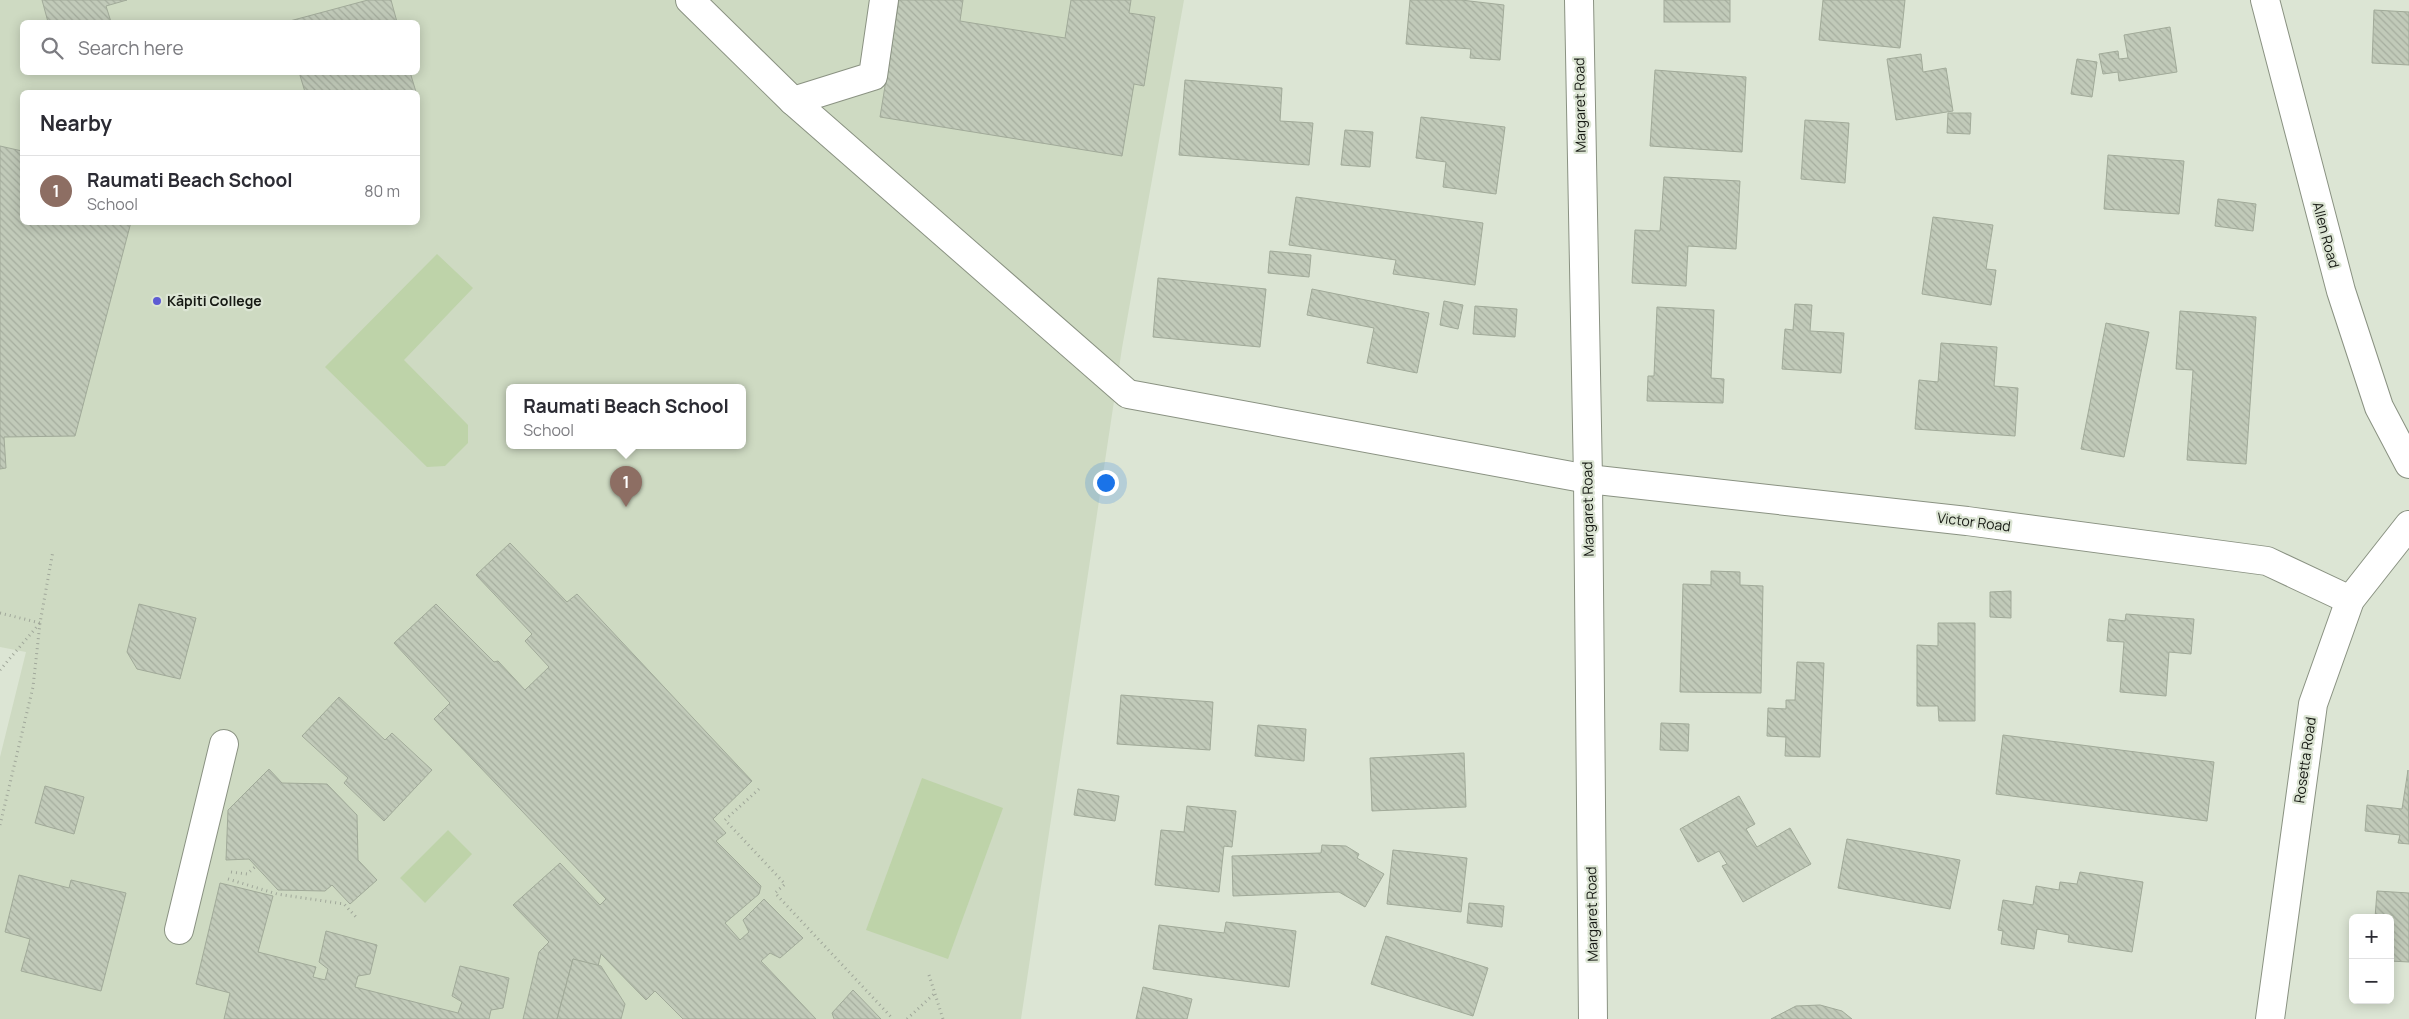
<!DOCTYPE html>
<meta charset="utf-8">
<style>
body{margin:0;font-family:Manrope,sans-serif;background:#f7f7f7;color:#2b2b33}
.controls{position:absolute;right:15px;bottom:15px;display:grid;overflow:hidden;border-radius:8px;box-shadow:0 2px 12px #0003}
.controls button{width:45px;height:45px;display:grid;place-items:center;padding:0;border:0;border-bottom:1px solid #e1e1e2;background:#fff;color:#2b2b33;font:25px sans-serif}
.you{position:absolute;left:1105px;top:482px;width:18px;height:18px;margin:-12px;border:4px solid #fff;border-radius:50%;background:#1a73e8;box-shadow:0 0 0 8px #1a73e833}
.badge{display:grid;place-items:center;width:32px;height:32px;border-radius:50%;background:#0f766e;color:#fff;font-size:16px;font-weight:700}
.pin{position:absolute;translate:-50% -41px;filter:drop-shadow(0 1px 2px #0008)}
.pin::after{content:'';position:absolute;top:26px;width:18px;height:15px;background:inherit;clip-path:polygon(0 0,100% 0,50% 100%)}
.popup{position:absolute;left:506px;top:384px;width:240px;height:65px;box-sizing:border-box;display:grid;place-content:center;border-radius:8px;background:#fff;filter:drop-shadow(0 1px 4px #0005);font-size:16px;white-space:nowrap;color:#7c7c81}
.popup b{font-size:19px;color:#2b2b33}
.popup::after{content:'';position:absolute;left:50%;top:100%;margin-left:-10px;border:10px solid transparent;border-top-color:#fff}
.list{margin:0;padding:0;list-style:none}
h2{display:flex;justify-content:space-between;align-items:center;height:65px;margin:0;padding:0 20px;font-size:21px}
h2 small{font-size:16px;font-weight:400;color:#7c7c81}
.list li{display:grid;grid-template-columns:32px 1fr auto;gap:15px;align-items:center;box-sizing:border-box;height:70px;padding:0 20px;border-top:1px solid #e1e1e2}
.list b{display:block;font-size:19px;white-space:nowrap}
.list p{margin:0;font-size:16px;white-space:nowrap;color:#7c7c81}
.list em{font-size:16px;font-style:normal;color:#7c7c81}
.icon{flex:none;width:28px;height:28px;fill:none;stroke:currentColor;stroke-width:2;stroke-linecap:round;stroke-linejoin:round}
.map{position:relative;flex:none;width:2409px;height:1019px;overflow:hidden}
.search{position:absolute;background:#fff;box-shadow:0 2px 12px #0003;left:20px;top:20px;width:400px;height:55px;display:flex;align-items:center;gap:12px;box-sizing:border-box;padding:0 18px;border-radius:8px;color:#7c7c81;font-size:19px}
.panel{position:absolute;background:#fff;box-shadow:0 2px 12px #0003;left:20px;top:90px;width:400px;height:135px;border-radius:8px}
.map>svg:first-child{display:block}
</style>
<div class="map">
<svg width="2409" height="1019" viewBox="0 0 2409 1019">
<defs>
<pattern id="building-back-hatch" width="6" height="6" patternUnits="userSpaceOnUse" patternTransform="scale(1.25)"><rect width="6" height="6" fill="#c1cab9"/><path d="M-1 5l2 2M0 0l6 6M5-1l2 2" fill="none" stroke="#a5ad9e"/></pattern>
</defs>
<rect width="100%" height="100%" fill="#dce5d4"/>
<path fill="#cedac2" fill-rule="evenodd" d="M0,0H1184L1122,348L1021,1019H0V757L26,652L0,647ZM22,22H418V72H22ZM22,92H418V222H22ZM510,388H742V446H510Z"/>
<g fill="#bed3a9">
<path d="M437,254L473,288L404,360L468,425V443L445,466L427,467L325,367Z"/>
<path d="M922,778L1003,808L948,959L866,930Z"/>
<path d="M448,830L472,854L425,903L400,878Z"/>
</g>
<g fill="url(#building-back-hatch)" stroke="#a1aa99">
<path d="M42,0H127L106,6L111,22H48Z"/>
<path d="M368,0H391L397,22H286Z"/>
<path d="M899,0H963L960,21L1065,38L1071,0H1131L1129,13L1155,17L1144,86L1134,84L1122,156L880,117Z"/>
<path d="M1410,0H1461L1504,5L1500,60L1470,58L1471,49L1406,44Z"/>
<rect x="1664" y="0" width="66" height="22"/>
<path d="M1823,0H1905L1900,48L1819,40Z"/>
<path d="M2374,10L2409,12V65L2372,63Z"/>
<path d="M2170,27L2177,72L2119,81L2118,72L2103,74L2099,54L2118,51L2119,59L2128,58L2124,35Z"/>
<path d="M1921,54L1923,72L1946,68L1953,111L1896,120L1887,59Z"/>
<path d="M2077,59L2097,62L2092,97L2071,94Z"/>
<path d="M1655,70L1746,77L1742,152L1650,146Z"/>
<path d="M299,72H410L416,92H305Z"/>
<path d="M1185,80L1282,88L1280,121L1313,123L1309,165L1179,155Z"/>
<path d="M1948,113H1971L1970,134L1947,133Z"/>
<path d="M1421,117L1505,127L1496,194L1443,187L1446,162L1416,158Z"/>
<path d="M1805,120L1849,123L1845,183L1801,179Z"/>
<path d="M1345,130L1373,132L1370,167L1341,165Z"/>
<path d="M0,146L22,151V222H131L75,436L4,437L6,468L0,469Z"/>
<path d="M2108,155L2184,161L2179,214L2104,209Z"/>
<path d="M1664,177L1740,181L1736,249L1688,246L1686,286L1632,283L1635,230L1660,231Z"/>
<path d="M1296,197L1483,223L1475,285L1393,274L1396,260L1289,245Z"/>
<path d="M2218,199L2256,204L2253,231L2215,226Z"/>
<path d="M1933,217L1993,225L1986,269L1996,270L1991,305L1922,294Z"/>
<path d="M1270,251L1311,255L1309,277L1268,273Z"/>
<path d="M1158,278L1266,289L1260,347L1153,337Z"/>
<path d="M1312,289L1429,313L1417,373L1367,363L1374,328L1307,315Z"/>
<path d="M1444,301L1463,305L1458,329L1440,325Z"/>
<path d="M1795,304L1812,305L1810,331L1844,333L1841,373L1782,369L1785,329L1793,330Z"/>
<path d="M1475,306L1517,309L1515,337L1473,334Z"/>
<path d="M1657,307L1714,310L1711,378L1724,379L1723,403L1647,401L1648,376H1654Z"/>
<path d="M2180,311L2256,317L2246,464L2187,460L2193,370L2176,369Z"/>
<path d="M2106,323L2149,332L2124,457L2081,449Z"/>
<path d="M1941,343L1997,347L1994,386L2018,388L2015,436L1915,429L1919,380L1938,382Z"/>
<path d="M510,543L567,602L577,594L752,781L713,819L726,833L716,841L761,886L759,894L725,923L740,940L749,932L743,920L764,899L803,938L780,958L770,953L761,961L816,1019H683L655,991L646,1000L601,954L598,966L573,959L557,1019H523L539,952L549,942L513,905L560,863L600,905L606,899L434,719L450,703L394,643L436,604L494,662L498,661L525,690L549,667L525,641L532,634L476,575Z"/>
<path d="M1711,571L1740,572V585L1763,586L1761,693L1680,692L1683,584L1711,585Z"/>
<path d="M2011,591V618L1990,617V592Z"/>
<path d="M139,604L196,618L180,679L137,669L127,652Z"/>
<path d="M2126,614L2194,619L2191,654L2169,652L2166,696L2120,692L2124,642L2107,641L2109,619L2125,621Z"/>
<path d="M1938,623H1975V721H1939L1938,706H1917V645L1938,646Z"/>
<path d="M1797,662L1824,663L1820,757L1785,756L1786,737L1767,736L1768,708L1786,709V700H1795Z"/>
<path d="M1121,695L1213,702L1210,750L1117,744Z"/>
<path d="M339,697L385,740L392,733L432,770L384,821L344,783L348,778L302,736Z"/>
<path d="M1661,723L1689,724L1688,751L1660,750Z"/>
<path d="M1258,725L1306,729L1304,761L1255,756Z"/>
<path d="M2003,735L2214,762L2207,821L1996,794Z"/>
<path d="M1464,753L1466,807L1372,811L1370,758Z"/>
<path d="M269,769L282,783L327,784L357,815L358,860L377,880L350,904L332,885L325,891L278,890L249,859L226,860L228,810Z"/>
<path d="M2408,770L2409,844L2398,843L2400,835L2365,831L2367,805L2402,809Z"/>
<path d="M45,786L84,797L74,834L35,823Z"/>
<path d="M1078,789L1119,796L1115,821L1074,815Z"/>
<path d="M1739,796L1755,824L1746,829L1757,847L1790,828L1811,864L1743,902L1722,866L1727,864L1719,851L1698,862L1680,829Z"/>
<path d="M1187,806L1236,811L1232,847L1224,846L1219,892L1155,885L1161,830L1184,832Z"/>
<path d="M1847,839L1960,860L1950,909L1838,888Z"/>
<path d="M1322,845L1346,846L1359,854L1357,858L1384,874L1365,907L1339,892L1233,896L1232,856L1321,853Z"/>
<path d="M1393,850L1467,858L1461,912L1387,904Z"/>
<path d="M2080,872L2143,882L2132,952L2068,942L2069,935L2037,929L2034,949L2001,944L2003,931L1998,930L2003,900L2033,905L2036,886L2059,890L2060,882L2077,884Z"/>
<path d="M19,875L69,888L71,880L126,893L101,991L21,971L30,939L5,932Z"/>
<path d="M220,883L273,896L258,952L316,967L313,977L325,980L328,969L319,962L326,931L377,945L370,974L358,976L355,987L458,1013L462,1002L452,996L460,966L509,978L503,1008L491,1010L489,1019H224L230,993L196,984Z"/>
<path d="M2377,891L2409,893V962L2390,961V918H2375Z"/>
<path d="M1469,903L1504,906L1502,927L1467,923Z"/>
<path d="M1226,922L1296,931L1289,987L1153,969L1159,925L1224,933Z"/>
<path d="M1386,936L1488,968L1473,1016L1371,984Z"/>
<path d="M573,959L601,966L625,1004L621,1019H557Z"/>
<path d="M1143,987L1192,999L1187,1019H1136Z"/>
<path d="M853,990L881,1019H834L832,1013Z"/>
<path d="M1820,1005L1842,1011L1852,1019H1771L1796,1006Z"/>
</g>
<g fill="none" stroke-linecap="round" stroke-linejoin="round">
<defs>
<g id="minor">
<path d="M690,0L793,101L1128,394L1588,479L1967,521L2267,561L2350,600"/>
<path d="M1579,0L1588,479L1593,1019"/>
<path d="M2265,0L2341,291L2379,407L2409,464"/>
<path d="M793,101L873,76L884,0"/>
<path d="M179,930L224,744"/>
</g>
<path id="major" d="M2270,1019L2313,704L2350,600L2409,525"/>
</defs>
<use href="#minor" stroke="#8a9282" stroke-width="30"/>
<use href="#major" stroke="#8a9282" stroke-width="30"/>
<g stroke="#a0a79a" stroke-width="3" stroke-dasharray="1 4" stroke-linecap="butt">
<path d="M0,613L40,623L53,551"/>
<path d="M0,670L40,623"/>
<path d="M759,789L725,820L785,884L775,893L893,1019"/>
<path d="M0,825L33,687L40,623"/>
<path d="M231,872L247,874L256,866"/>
<path d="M228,879L277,894L344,904L356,917"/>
<path d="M929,975L943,1019"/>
<path d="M907,1019L935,993"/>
</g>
<use href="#minor" stroke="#fff" stroke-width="28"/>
<use href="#major" stroke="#fff" stroke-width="28"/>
</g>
<circle fill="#5d5bd3" stroke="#dce5d4" stroke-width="2" cx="157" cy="301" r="5"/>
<g text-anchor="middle" stroke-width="4.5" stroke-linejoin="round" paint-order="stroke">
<g font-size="14" fill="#161913" stroke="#dce5d4">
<text transform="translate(1580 105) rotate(-91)" y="5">Margaret Road</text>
<text transform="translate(2326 235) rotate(75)" y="5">Allen Road</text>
<text transform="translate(1588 509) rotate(-91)" y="5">Margaret Road</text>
<text transform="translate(1974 522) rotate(7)" y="5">Victor Road</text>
<text transform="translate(2305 760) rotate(-82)" y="5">Rosetta Road</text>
<text transform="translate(1592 914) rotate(-91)" y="5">Margaret Road</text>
</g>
<g font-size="14" font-weight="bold" fill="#161913" stroke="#dce5d4" text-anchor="start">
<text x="167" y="306">Kāpiti College</text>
</g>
</g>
</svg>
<div class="controls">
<button>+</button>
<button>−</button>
</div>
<div class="you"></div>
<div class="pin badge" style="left:626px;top:507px;background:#8d6e63">1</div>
<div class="popup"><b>Raumati Beach School</b>School</div>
<div class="search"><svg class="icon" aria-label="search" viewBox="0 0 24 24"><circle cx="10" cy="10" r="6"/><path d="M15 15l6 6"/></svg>Search here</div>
<section class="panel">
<h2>Nearby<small></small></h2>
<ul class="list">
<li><span class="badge" style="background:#8d6e63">1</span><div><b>Raumati Beach School</b><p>School</p></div><em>80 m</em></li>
</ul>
</section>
</div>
